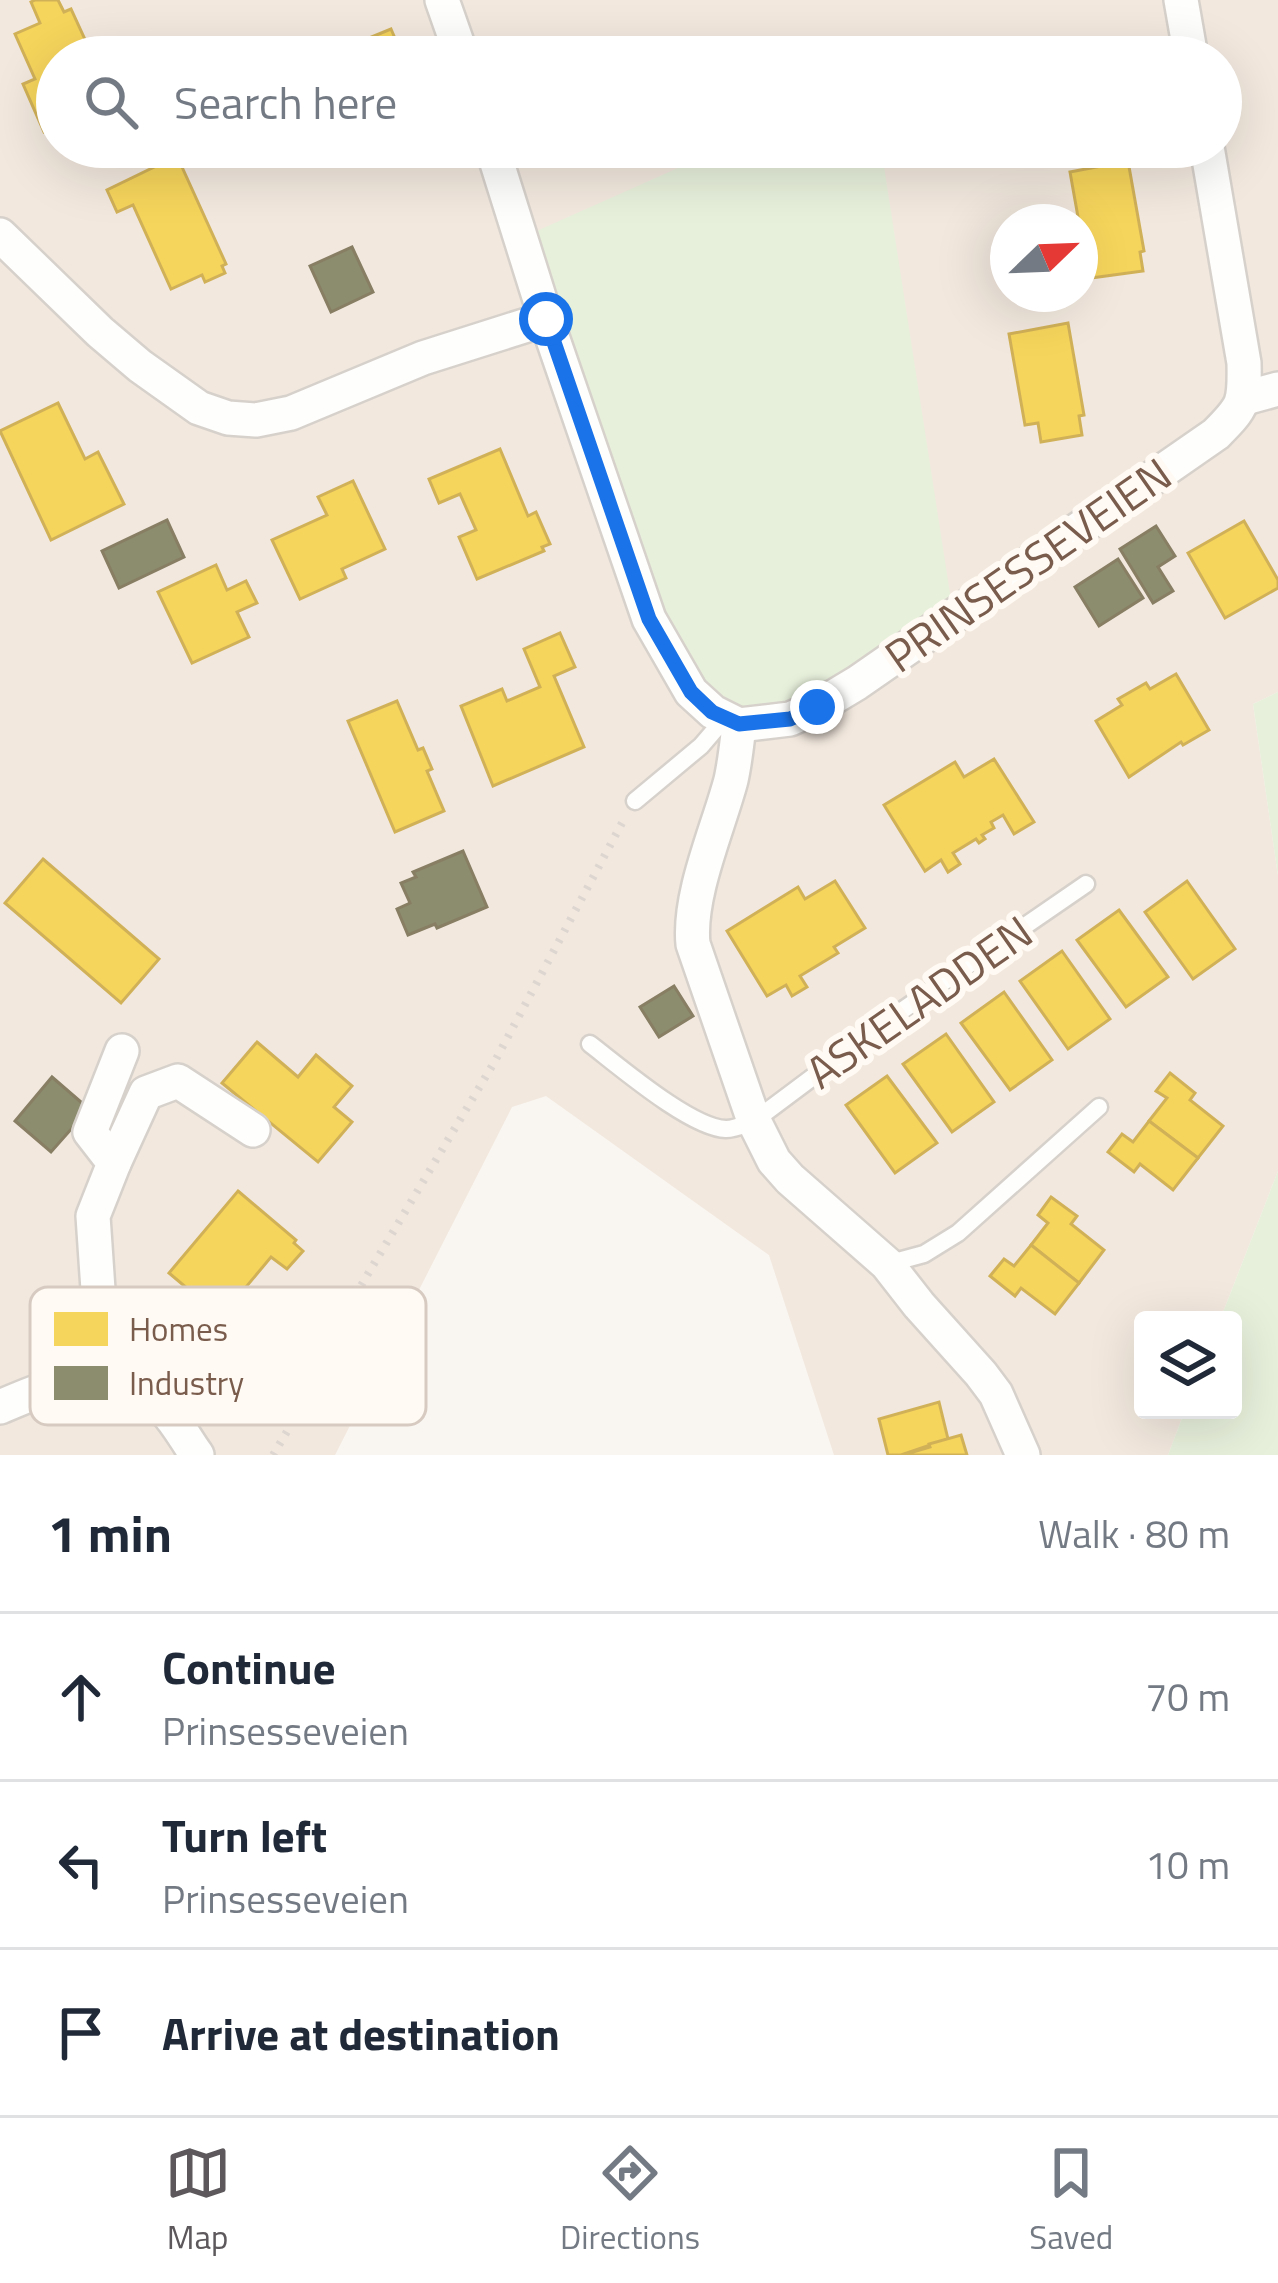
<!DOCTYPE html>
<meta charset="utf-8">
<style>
body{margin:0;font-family:"Titillium Web",sans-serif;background:#f6f6f7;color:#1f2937}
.controls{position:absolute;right:36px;bottom:36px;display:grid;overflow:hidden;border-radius:12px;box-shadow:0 12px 48px #0002}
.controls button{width:108px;height:108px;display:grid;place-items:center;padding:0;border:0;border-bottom:3px solid #e0e1e3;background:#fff;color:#1f2937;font:60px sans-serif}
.compass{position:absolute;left:990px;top:204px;width:108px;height:108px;border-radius:50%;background:#fff;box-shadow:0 12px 48px #0002;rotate:67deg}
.stop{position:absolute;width:36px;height:36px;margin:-27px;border:9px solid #1a73e8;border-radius:50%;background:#fff}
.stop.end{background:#1a73e8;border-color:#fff;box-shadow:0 3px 12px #0008}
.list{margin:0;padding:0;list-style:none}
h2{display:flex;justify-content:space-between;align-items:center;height:156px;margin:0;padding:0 48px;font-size:51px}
h2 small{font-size:39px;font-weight:400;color:#747a83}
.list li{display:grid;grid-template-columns:78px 1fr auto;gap:36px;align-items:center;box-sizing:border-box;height:168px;padding:0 48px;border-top:3px solid #e0e1e3}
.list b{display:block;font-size:45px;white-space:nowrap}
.list p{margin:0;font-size:39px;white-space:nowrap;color:#747a83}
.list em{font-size:39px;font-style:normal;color:#747a83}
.icon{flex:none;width:66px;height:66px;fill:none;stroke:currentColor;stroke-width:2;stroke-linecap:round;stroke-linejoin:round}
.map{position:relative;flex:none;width:1278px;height:1455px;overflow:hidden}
.search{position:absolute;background:#fff;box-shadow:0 12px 48px #0002;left:36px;right:36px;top:36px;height:132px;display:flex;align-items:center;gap:30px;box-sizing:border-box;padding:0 42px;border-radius:66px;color:#747a83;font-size:45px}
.sheet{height:660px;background:#fff}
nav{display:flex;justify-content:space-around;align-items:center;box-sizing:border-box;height:168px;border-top:3px solid #e0e1e3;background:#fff;font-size:33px;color:#747a83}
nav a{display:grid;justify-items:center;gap:6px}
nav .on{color:#5c585b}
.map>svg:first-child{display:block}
</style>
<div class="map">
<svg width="1278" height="1455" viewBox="0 0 1278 1455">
<rect width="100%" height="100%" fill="#f9f5f0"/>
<path fill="#f2e8de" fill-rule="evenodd" d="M0,0H1278V692L1253,704L1278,876V1171L1220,1320H1143V1410H1185L1168,1455H834L769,1255L546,1096L512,1107L335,1455H0ZM57,57H1221V147H57ZM1008,222H1080V294H1008Z"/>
<g fill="#e7f0db">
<path d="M725,147H881L951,600L810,695C777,708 754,714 718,704L657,614L530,234Z"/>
<path d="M1278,692V876L1253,704Z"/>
<path d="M1278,1171V1455H1168L1185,1410H1233V1320H1220Z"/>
</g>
<g fill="#f6d55c" stroke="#d1b158" stroke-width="3">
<path d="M35,0H58L64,12L71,9L93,57H57V126L44,132L23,84L35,79L15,34L40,23L31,2Z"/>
<path d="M391,29L403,57H322L335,52L333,47L350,41L352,45Z"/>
<path d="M177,156L226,264L222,266L225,273L205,282L202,275L171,289L133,205L117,212L107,190Z"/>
<path d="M1128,161L1144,251L1140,252L1143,271L1091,278L1089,261L1086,262L1070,172Z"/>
<path d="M1068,323L1084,415L1079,416L1082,435L1041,442L1038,423L1025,425L1009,334Z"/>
<path d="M58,403L85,459L98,452L124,504L51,540L0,431Z"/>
<path d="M500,449L528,516L536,512L550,544L542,547L544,551L477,579L459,537L476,530L460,494L439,503L429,479Z"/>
<path d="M353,481L385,549L342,569L346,578L300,599L272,540L327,515L318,497Z"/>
<path d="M1244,521L1278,580V588L1225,618L1188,553Z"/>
<path d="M216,565L227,590L246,581L257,603L237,612L249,637L192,663L158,592Z"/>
<path d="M560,633L575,667L554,676L584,747L493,786L461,706L502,689L507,701L540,687L524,649Z"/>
<path d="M1176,674L1209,730L1183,745L1181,742L1129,777L1096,721L1122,705L1118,699L1146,683L1150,689Z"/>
<path d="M397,701L418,750L423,748L432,769L427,771L444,811L395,832L348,721Z"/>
<path d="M994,759L1034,822L1014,834L1003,815L991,822L994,828L982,835L985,839L979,843L976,839L953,853L960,864L948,872L941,860L925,871L884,805L955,762L964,777Z"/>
<path d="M43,859L159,959L121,1003L5,903Z"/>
<path d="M835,881L865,928L834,947L838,953L800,976L807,987L792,996L786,985L767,996L727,931L798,887L805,899Z"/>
<path d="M1187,881L1235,949L1193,979L1145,912Z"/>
<path d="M1119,910L1168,977L1126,1007L1077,940Z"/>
<path d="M1062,951L1110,1019L1068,1049L1020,981Z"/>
<path d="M1004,992L1052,1060L1010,1090L961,1023Z"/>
<path d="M946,1034L994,1102L952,1132L903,1064Z"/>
<path d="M257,1042L298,1077L316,1055L352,1086L334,1107L352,1122L318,1162L222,1083Z"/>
<path d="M1170,1073L1195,1093L1190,1100L1223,1126L1198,1158L1149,1121L1167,1098L1156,1091Z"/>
<path d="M887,1076L937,1143L895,1173L846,1105Z"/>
<path d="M1149,1121L1198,1158L1173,1190L1140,1164L1134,1172L1108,1152L1122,1134L1133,1142Z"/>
<path d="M238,1191L296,1240L294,1243L303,1251L287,1269L271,1257L221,1317L169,1273Z"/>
<path d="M1051,1197L1077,1216L1071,1224L1104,1250L1079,1283L1031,1245L1048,1223L1038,1215Z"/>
<path d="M1031,1245L1079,1283L1055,1314L1021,1288L1015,1296L990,1276L1004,1259L1014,1266Z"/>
<path d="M939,1402L948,1439L901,1455H888L879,1419Z"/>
<path d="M961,1435L967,1455H903L930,1447L929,1444Z"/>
</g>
<g fill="#8c8c6e" stroke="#877e64" stroke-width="3">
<path d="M352,247L373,292L331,312L310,266Z"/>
<path d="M167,520L184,557L119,588L102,551Z"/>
<path d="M1156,526L1175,556L1158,567L1173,591L1153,603L1120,549Z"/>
<path d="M1118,559L1143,598L1099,626L1075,587Z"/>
<path d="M463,851L487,907L437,928L435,924L408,935L397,909L410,903L401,883L416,877L413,872Z"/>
<path d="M674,986L693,1016L659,1037L640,1007Z"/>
<path d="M52,1077L89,1109L51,1152L15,1121Z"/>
</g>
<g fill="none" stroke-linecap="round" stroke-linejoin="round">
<defs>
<g id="service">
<path d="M635,801L701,746L725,718"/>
<path d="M590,1044C620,1067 691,1128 726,1129C736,1129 745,1124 754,1121L897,1014L1086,884"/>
<path d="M887,1264L924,1254L958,1233L1099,1107"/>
</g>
<g id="minor">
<path d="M442,0L462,57"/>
<path d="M1181,0L1191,57"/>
<path d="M492,147L546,319L649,619L691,692L713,712L739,725L790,719L817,707L857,683L1216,434C1244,406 1245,403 1244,363L1207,147"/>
<path d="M0,235L100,332L140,366L199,408L228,418L256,420L291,413L423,358L546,319"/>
<path d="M1245,398L1278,389"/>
<path d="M739,725C737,743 735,762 731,780C718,829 688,895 693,944L754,1121L774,1161L790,1179L887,1264L919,1305L981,1374L996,1394L1023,1455"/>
<path d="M114,1163L146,1093L178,1081L253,1130"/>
<path d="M104,1378L93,1216L114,1163L90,1132L122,1051"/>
<path d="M0,1407C54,1384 117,1356 164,1409C177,1422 186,1440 197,1455"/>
</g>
</defs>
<use href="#service" stroke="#d7d1cb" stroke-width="21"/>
<use href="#minor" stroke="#d7d1cb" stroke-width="38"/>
<path stroke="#dcd5d0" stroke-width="8" stroke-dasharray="3 9" stroke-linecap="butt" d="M273,1455L301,1408L322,1351L495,1061L622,823"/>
<use href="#service" stroke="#fefefd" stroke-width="16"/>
<use href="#minor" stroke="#fefefd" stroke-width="33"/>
</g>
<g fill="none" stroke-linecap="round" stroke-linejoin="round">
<path stroke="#1a73e8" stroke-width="15" d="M546,319L649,619L691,692L712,712L739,724L790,719L817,707"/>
</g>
<g text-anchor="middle" stroke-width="12" stroke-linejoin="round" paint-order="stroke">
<g font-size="45" fill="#7a5c4d" stroke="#fffaf3">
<text transform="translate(1028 565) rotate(-35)" y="16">PRINSESSEVEIEN</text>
<text transform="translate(919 1002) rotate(-35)" y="16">ASKELADDEN</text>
</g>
</g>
<rect x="30" y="1287" width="396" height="138" rx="18" fill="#fffaf3" stroke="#d7cbc1" stroke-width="3"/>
<rect x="54" y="1312" width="54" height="34" fill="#f6d55c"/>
<rect x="54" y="1366" width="54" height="34" fill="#8c8c6e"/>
<g font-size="33" fill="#7a5c4d">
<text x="129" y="1341">Homes</text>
<text x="129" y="1395">Industry</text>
</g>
</svg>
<div class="controls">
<button><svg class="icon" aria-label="layers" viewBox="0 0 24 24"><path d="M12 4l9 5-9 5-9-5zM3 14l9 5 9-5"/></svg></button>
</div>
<svg class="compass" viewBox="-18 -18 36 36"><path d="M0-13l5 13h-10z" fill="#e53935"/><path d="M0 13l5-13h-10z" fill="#747a83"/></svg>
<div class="stop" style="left:546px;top:319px"></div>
<div class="stop end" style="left:817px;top:707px"></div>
<div class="search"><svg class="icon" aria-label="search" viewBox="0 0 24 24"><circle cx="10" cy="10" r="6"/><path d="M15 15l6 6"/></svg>Search here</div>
</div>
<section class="sheet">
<h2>1 min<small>Walk · 80 m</small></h2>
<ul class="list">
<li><svg class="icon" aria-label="ahead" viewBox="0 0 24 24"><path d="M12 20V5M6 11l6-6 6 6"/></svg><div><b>Continue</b><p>Prinsesseveien</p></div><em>70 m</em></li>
<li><svg class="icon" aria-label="left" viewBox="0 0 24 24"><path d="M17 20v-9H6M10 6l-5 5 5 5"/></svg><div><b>Turn left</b><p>Prinsesseveien</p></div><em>10 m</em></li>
<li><svg class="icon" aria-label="arrive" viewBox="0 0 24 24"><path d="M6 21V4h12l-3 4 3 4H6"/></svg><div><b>Arrive at destination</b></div></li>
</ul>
</section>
<nav>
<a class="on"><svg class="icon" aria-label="map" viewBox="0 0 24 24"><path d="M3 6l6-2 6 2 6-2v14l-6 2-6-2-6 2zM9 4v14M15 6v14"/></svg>Map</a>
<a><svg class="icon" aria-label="directions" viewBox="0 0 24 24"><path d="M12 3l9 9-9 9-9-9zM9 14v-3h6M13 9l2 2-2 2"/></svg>Directions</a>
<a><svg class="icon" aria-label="saved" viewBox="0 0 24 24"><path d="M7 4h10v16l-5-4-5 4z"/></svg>Saved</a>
</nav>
